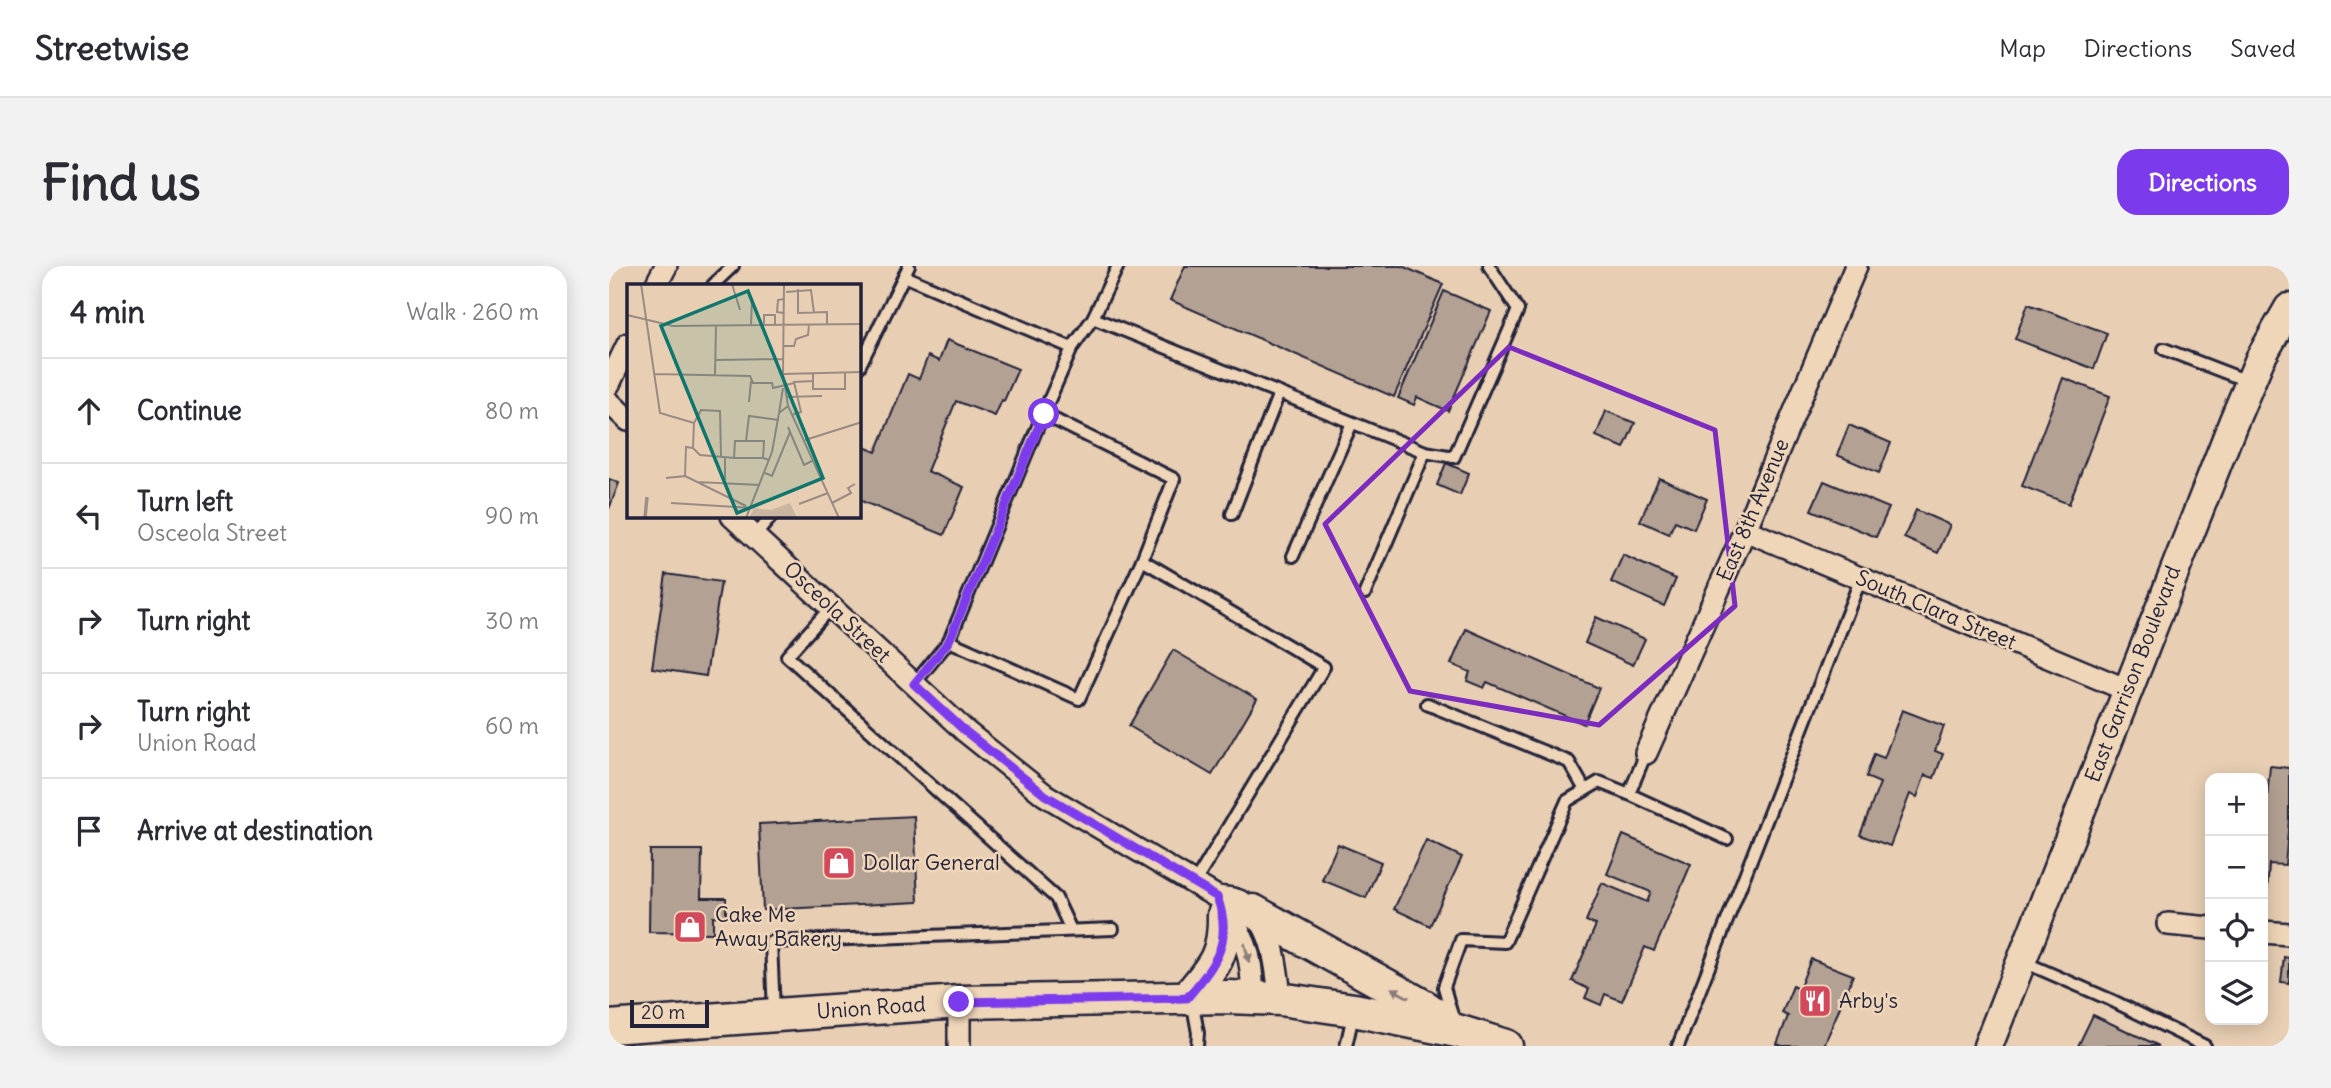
<!DOCTYPE html>
<meta charset="utf-8">
<style>
body{margin:0;font-family:Delius,sans-serif;background:#f2f2f3;color:#2b2b33}
.controls{position:absolute;right:21px;bottom:21px;display:grid;overflow:hidden;border-radius:14px;box-shadow:0 4px 18px #0003}
.controls button{width:63px;height:63px;display:grid;place-items:center;padding:0;border:0;border-bottom:2px solid #e1e1e2;background:#fff;color:#2b2b33;font:35px sans-serif}
.scale{position:absolute;left:21px;bottom:18px;width:79px;box-sizing:border-box;padding-left:7px;border:4px solid #22223b;border-top:0;font-size:19px;line-height:24px;white-space:nowrap;color:#22223b;-webkit-text-stroke:5px #f0d6b8;paint-order:stroke}
.stop{position:absolute;width:21px;height:21px;margin:-16px;border:5px solid #7c3aed;border-radius:50%;background:#fff}
.stop.end{background:#7c3aed;border-color:#fff;box-shadow:0 2px 7px #0008}
.list{margin:0;padding:0;list-style:none}
h2{display:flex;justify-content:space-between;align-items:center;height:91px;margin:0;padding:0 28px;font-size:30px}
h2 small{font-size:23px;font-weight:400;color:#7c7c81}
.list li{display:grid;grid-template-columns:46px 1fr auto;gap:21px;align-items:center;box-sizing:border-box;height:105px;padding:0 28px;border-top:2px solid #e1e1e2}
.list b{display:block;font-size:26px;white-space:nowrap}
.list p{margin:0;font-size:23px;white-space:nowrap;color:#7c7c81}
.list em{font-size:23px;font-style:normal;color:#7c7c81}
.icon{flex:none;width:38px;height:38px;fill:none;stroke:currentColor;stroke-width:2;stroke-linecap:round;stroke-linejoin:round}
.map{position:relative;flex:none;width:1680px;height:780px;overflow:hidden;border-radius:21px}
header{display:flex;align-items:center;gap:42px;box-sizing:border-box;height:98px;padding:0 35px;background:#fff;border-bottom:2px solid #e1e1e2}
header strong{font-size:33px}
nav{display:flex;gap:38px;margin-inline-start:auto;font-size:24px}
.intro{display:flex;align-items:center;justify-content:space-between;box-sizing:border-box;height:168px;padding:0 42px}
h1{margin:0;font-size:49px}
.button{padding:18px 32px;border-radius:21px;background:#7c3aed;color:#fff;font-size:24px;font-weight:700}
main{display:flex;gap:42px;padding:0 42px}
aside{flex:1;background:#fff;border-radius:21px;box-shadow:0 4px 18px #0003}
.map>svg:first-child{display:block}
</style>
<header>
<strong>Streetwise</strong>
<nav><a>Map</a><a>Directions</a><a>Saved</a></nav>
</header>
<div class="intro"><h1>Find us</h1><a class="button">Directions</a></div>
<main>
<aside>
<h2>4 min<small>Walk · 260 m</small></h2>
<ul class="list">
<li><svg class="icon" aria-label="ahead" viewBox="0 0 24 24"><path d="M12 20V5M6 11l6-6 6 6"/></svg><div><b>Continue</b></div><em>80 m</em></li>
<li><svg class="icon" aria-label="left" viewBox="0 0 24 24"><path d="M17 20v-9H6M10 6l-5 5 5 5"/></svg><div><b>Turn left</b><p>Osceola Street</p></div><em>90 m</em></li>
<li><svg class="icon" aria-label="right" viewBox="0 0 24 24"><path d="M7 20v-9h11M14 6l5 5-5 5"/></svg><div><b>Turn right</b></div><em>30 m</em></li>
<li><svg class="icon" aria-label="right" viewBox="0 0 24 24"><path d="M7 20v-9h11M14 6l5 5-5 5"/></svg><div><b>Turn right</b><p>Union Road</p></div><em>60 m</em></li>
<li><svg class="icon" aria-label="arrive" viewBox="0 0 24 24"><path d="M6 21V4h12l-3 4 3 4H6"/></svg><div><b>Arrive at destination</b></div></li>
</ul>
</aside>
<div class="map">
<svg width="1680" height="780" viewBox="0 0 1680 780">
<rect width="100%" height="100%" fill="#e8cfb3"/>
<filter id="ink" filterUnits="userSpaceOnUse"><feTurbulence type="fractalNoise" baseFrequency=".0143" numOctaves="2"/><feDisplacementMap in="SourceGraphic" scale="14" xChannelSelector="R" yChannelSelector="G"/><feConvolveMatrix kernelMatrix="1 2 1 2 8 2 1 2 1" color-interpolation-filters="sRGB"/></filter>
<g filter="url(#ink)">
<g fill="#b3a193" stroke="#22223b" stroke-width="2">
<path d="M576,0H793L834,18L785,131L561,34Z"/>
<path d="M835,25L882,45L839,145L808,131L805,139L789,132Z"/>
<path d="M1419,38L1498,67L1485,103L1406,73Z"/>
<path d="M338,74L409,103L395,135L393,134L386,150L347,135L318,205L355,221L335,269L250,234V179L267,186L299,108L310,113L319,90L330,95Z"/>
<path d="M1454,112L1501,130L1460,238L1413,220Z"/>
<path d="M997,145L1026,157L1015,182L987,170Z"/>
<path d="M1240,159L1282,177L1270,207L1228,189Z"/>
<path d="M837,197L860,207L851,229L828,219Z"/>
<path d="M1050,212L1098,233L1085,263L1066,255L1060,268L1031,255Z"/>
<path d="M0,213L10,217L0,243Z"/>
<path d="M1215,215L1280,242L1267,271L1202,244Z"/>
<path d="M1307,244L1341,259L1329,287L1295,272Z"/>
<path d="M1014,289L1067,313L1055,340L1002,316Z"/>
<path d="M57,308L112,316L97,410L43,402Z"/>
<path d="M987,351L1036,373L1024,399L976,377Z"/>
<path d="M857,363L990,422L975,458L878,416L875,422L858,415L861,406L842,398Z"/>
<path d="M564,384L648,433L603,509L520,460Z"/>
<path d="M1293,444L1335,460L1326,485L1334,488L1325,512L1316,509L1308,531L1301,528L1281,580L1251,569L1271,517L1257,511L1265,488L1275,492Z"/>
<path d="M1661,500L1680,502V553L1676,599L1660,598L1658,628L1654,627V577Z"/>
<path d="M305,550L309,636L154,644L150,558Z"/>
<path d="M1014,569L1082,598L1045,685L1036,681L1013,735L996,728L992,739L976,732L980,723L963,715L987,659L977,655L993,617L1038,636L1042,626L998,608Z"/>
<path d="M817,574L853,591L821,660L785,643Z"/>
<path d="M729,578L772,596L757,632L713,614Z"/>
<path d="M41,584H93L92,632H117V651L104,650V667L40,666Z"/>
<path d="M1675,691L1680,692V717L1672,716Z"/>
<path d="M1202,693L1244,709L1215,780H1173L1168,778L1179,750L1173,747L1184,720L1190,723Z"/>
<path d="M1484,749L1550,780H1469Z"/>
</g>
<g fill="none" stroke-linecap="round" stroke-linejoin="round">
<defs>
<g id="service">
<path d="M509,0L484,52L463,82L434,148L565,213L533,294"/>
<path d="M295,10L463,82"/>
<path d="M104,19L124,0"/>
<path d="M484,52L816,186L845,191L909,44L880,0"/>
<path d="M1555,83L1641,116"/>
<path d="M250,101L300,0"/>
<path d="M623,248L670,127"/>
<path d="M145,271L163,250"/>
<path d="M684,290L743,157"/>
<path d="M756,327L816,186"/>
<path d="M222,341L178,390L447,632L462,664"/>
<path d="M340,375L434,148"/>
<path d="M305,418L340,375L470,433L533,294L715,401L585,618"/>
<path d="M818,438L960,496L976,524"/>
<path d="M1020,528L1118,573"/>
<path d="M1415,696L1502,734L1596,780"/>
<path d="M583,734L589,767L588,780"/>
<path d="M165,747L162,676L504,663"/>
<path d="M844,753L835,721L852,674L896,676L958,535L990,516L1020,528L1037,487"/>
<path d="M737,780L745,745"/>
<path d="M1069,780L1252,312"/>
</g>
<g id="minor">
<path d="M47,19L57,0"/>
<path d="M0,118L19,78"/>
<path d="M0,136L19,154"/>
<path d="M123,250L356,465L436,529L608,631C615,632 624,632 630,635C664,651 668,700 671,733"/>
<path d="M1136,264L1518,424"/>
<path d="M1037,487L1136,264L1247,0"/>
<path d="M613,643C616,653 625,657 630,666C642,685 643,710 644,732"/>
<path d="M1559,658L1601,662"/>
<path d="M1654,666L1680,668"/>
<path d="M350,736V780"/>
</g>
<path id="secondary" d="M1379,780L1624,157L1651,93L1680,42"/>
<g id="primary">
<path d="M644,645L816,741L835,755"/>
<path d="M578,732C604,701 616,690 615,649"/>
<path d="M0,761L350,736L619,731L671,733L745,744L848,765L897,780"/>
</g>
</defs>
<use href="#service" stroke="#22223b" stroke-width="16"/>
<use href="#minor" stroke="#22223b" stroke-width="26"/>
<use href="#secondary" stroke="#22223b" stroke-width="33"/>
<use href="#primary" stroke="#22223b" stroke-width="37"/>
<use href="#service" stroke="#f0d6b8" stroke-width="10"/>
<use href="#minor" stroke="#f0d6b8" stroke-width="21"/>
<use href="#secondary" stroke="#f0d6b8" stroke-width="28"/>
<use href="#primary" stroke="#f0d6b8" stroke-width="32"/>
</g>
<defs><path id="oneway-solid" d="M-6-.8H1V-3.2L6.5 0L1 3.2V.8H-6Z" transform="scale(1.75)"/></defs>
<g fill="#897c7a">
<use href="#oneway-solid" transform="translate(638 687) rotate(75)"/>
<use href="#oneway-solid" transform="translate(791 727) rotate(-151)"/>
</g>
</g>
<g fill="none" stroke-linecap="round" stroke-linejoin="round" filter="url(#ink)">
<path stroke="#7c3aed" stroke-width="9" d="M350,736L578,732C606,699 625,676 608,631L436,529L356,465L305,418L340,375L435,148"/>
</g>
<path fill="none" stroke="#7b2cbf" stroke-width="5" stroke-linejoin="round" d="M900,81L1106,164L1126,340L990,459L801,425L716,258Z"/>
<defs>
<symbol id="shop-square" viewBox="-11 -11 22 22"><rect x="-9" y="-9" width="18" height="18" rx="4" fill="#d1495b" stroke="#f0d6b8"/><path d="M-5-2.5h2.3a2.7 3.5 0 0 1 5.4 0H5L5.5 6h-11ZM-1.5-2.5h3a1.5 2.3 0 0 0-3 0Z" fill="#fff"/></symbol>
<symbol id="restaurant-square" viewBox="-11 -11 22 22"><rect x="-9" y="-9" width="18" height="18" rx="4" fill="#d1495b" stroke="#f0d6b8"/><path d="M-5-6h1v4h1v-4h1v4h1v-4h1v5L-1.5 .5V6h-2V.5L-5-1ZM5-6V6H3V1.5H1.5Q1.5-4 5-6Z" fill="#fff"/></symbol>
</defs>
<g fill-rule="evenodd">
<use href="#shop-square" x="211" y="578" width="38" height="38"/>
<use href="#shop-square" x="62" y="642" width="38" height="38"/>
<use href="#restaurant-square" x="1187" y="716" width="38" height="38"/>
</g>
<g text-anchor="middle" stroke-width="5" stroke-linejoin="round" paint-order="stroke">
<g font-size="21" fill="#22223b" stroke="#f0d6b8">
<text transform="translate(1144 244) rotate(-67)" y="7">East 8th Avenue</text>
<text transform="translate(1327 344) rotate(23)" y="7">South Clara Street</text>
<text transform="translate(228 346) rotate(43)" y="7">Osceola Street</text>
<text transform="translate(1524 408) rotate(-69)" y="7">East Garrison Boulevard</text>
<text transform="translate(262 742) rotate(-4)" y="7">Union Road</text>
</g>
<g font-size="21" fill="#22223b" stroke="#f0d6b8" text-anchor="start">
<text x="254" y="604">Dollar General</text>
<text x="106" y="656">Cake Me<tspan x="106" dy="24">Away Bakery</tspan></text>
<text x="1230" y="742">Arby's</text>
</g>
</g>
<g transform="translate(18 18)">
<rect width="234" height="234" fill="#e8cfb3"/>
<path d="M163,219L170,234H122L127,224L144,226Z" fill="#cab5a1"/>
<path fill="none" stroke="#9e8f86" stroke-width="3.5" d="M18,234L20,213"/>
<path fill="none" stroke="#998a83" stroke-width="2" d="M14,0L33,129L67,139M105,0L113,26M157,0L156,90L161,122L212,234M171,5V29L200,28V40M159,8L184,6L187,29M156,29L150,28L151,16L157,15M0,31L46,42L235,40M124,41L125,15M137,41V31H148V41M156,62H167L169,55L181,51L182,40M88,76L156,75M28,90L123,92L126,99H145L146,104L167,99M156,90L235,88M88,91L89,41M186,97V105H218V88M159,113L195,112M122,118L124,97M152,129L156,104M165,131L174,128L167,98L186,97V89M161,143L177,181L185,177M178,156L235,138M94,173L93,127L74,126L67,139L66,164L73,171L107,174L108,157H119M107,174H136M142,176L136,174L137,157H119L122,132L152,136M138,189L145,192L163,148M58,192L119,222M39,194L58,192L59,163L66,164M98,196V174M70,198L133,201M44,219L125,224M205,219L224,209L221,204L228,200M172,220L201,209M119,234L145,168L152,129L161,122"/>
<path fill="#0f766e" fill-opacity="0.15" stroke="#0f766e" stroke-width="3.5" d="M121,7L196,194L110,229L34,42Z"/>
<rect width="234" height="234" fill="none" stroke="#22223b" stroke-width="3.5"/>
</g>
</svg>
<div class="controls">
<button>+</button>
<button>−</button>
<button><svg class="icon" aria-label="locate" viewBox="0 0 24 24"><circle cx="12" cy="12" r="6"/><path d="M12 2v4M12 18v4M2 12h4M18 12h4"/></svg></button>
<button><svg class="icon" aria-label="layers" viewBox="0 0 24 24"><path d="M12 4l9 5-9 5-9-5zM3 14l9 5 9-5"/></svg></button>
</div>
<div class="scale">20 m</div>
<div class="stop" style="left:435px;top:148px"></div>
<div class="stop end" style="left:350px;top:736px"></div>
</div>
</main>
